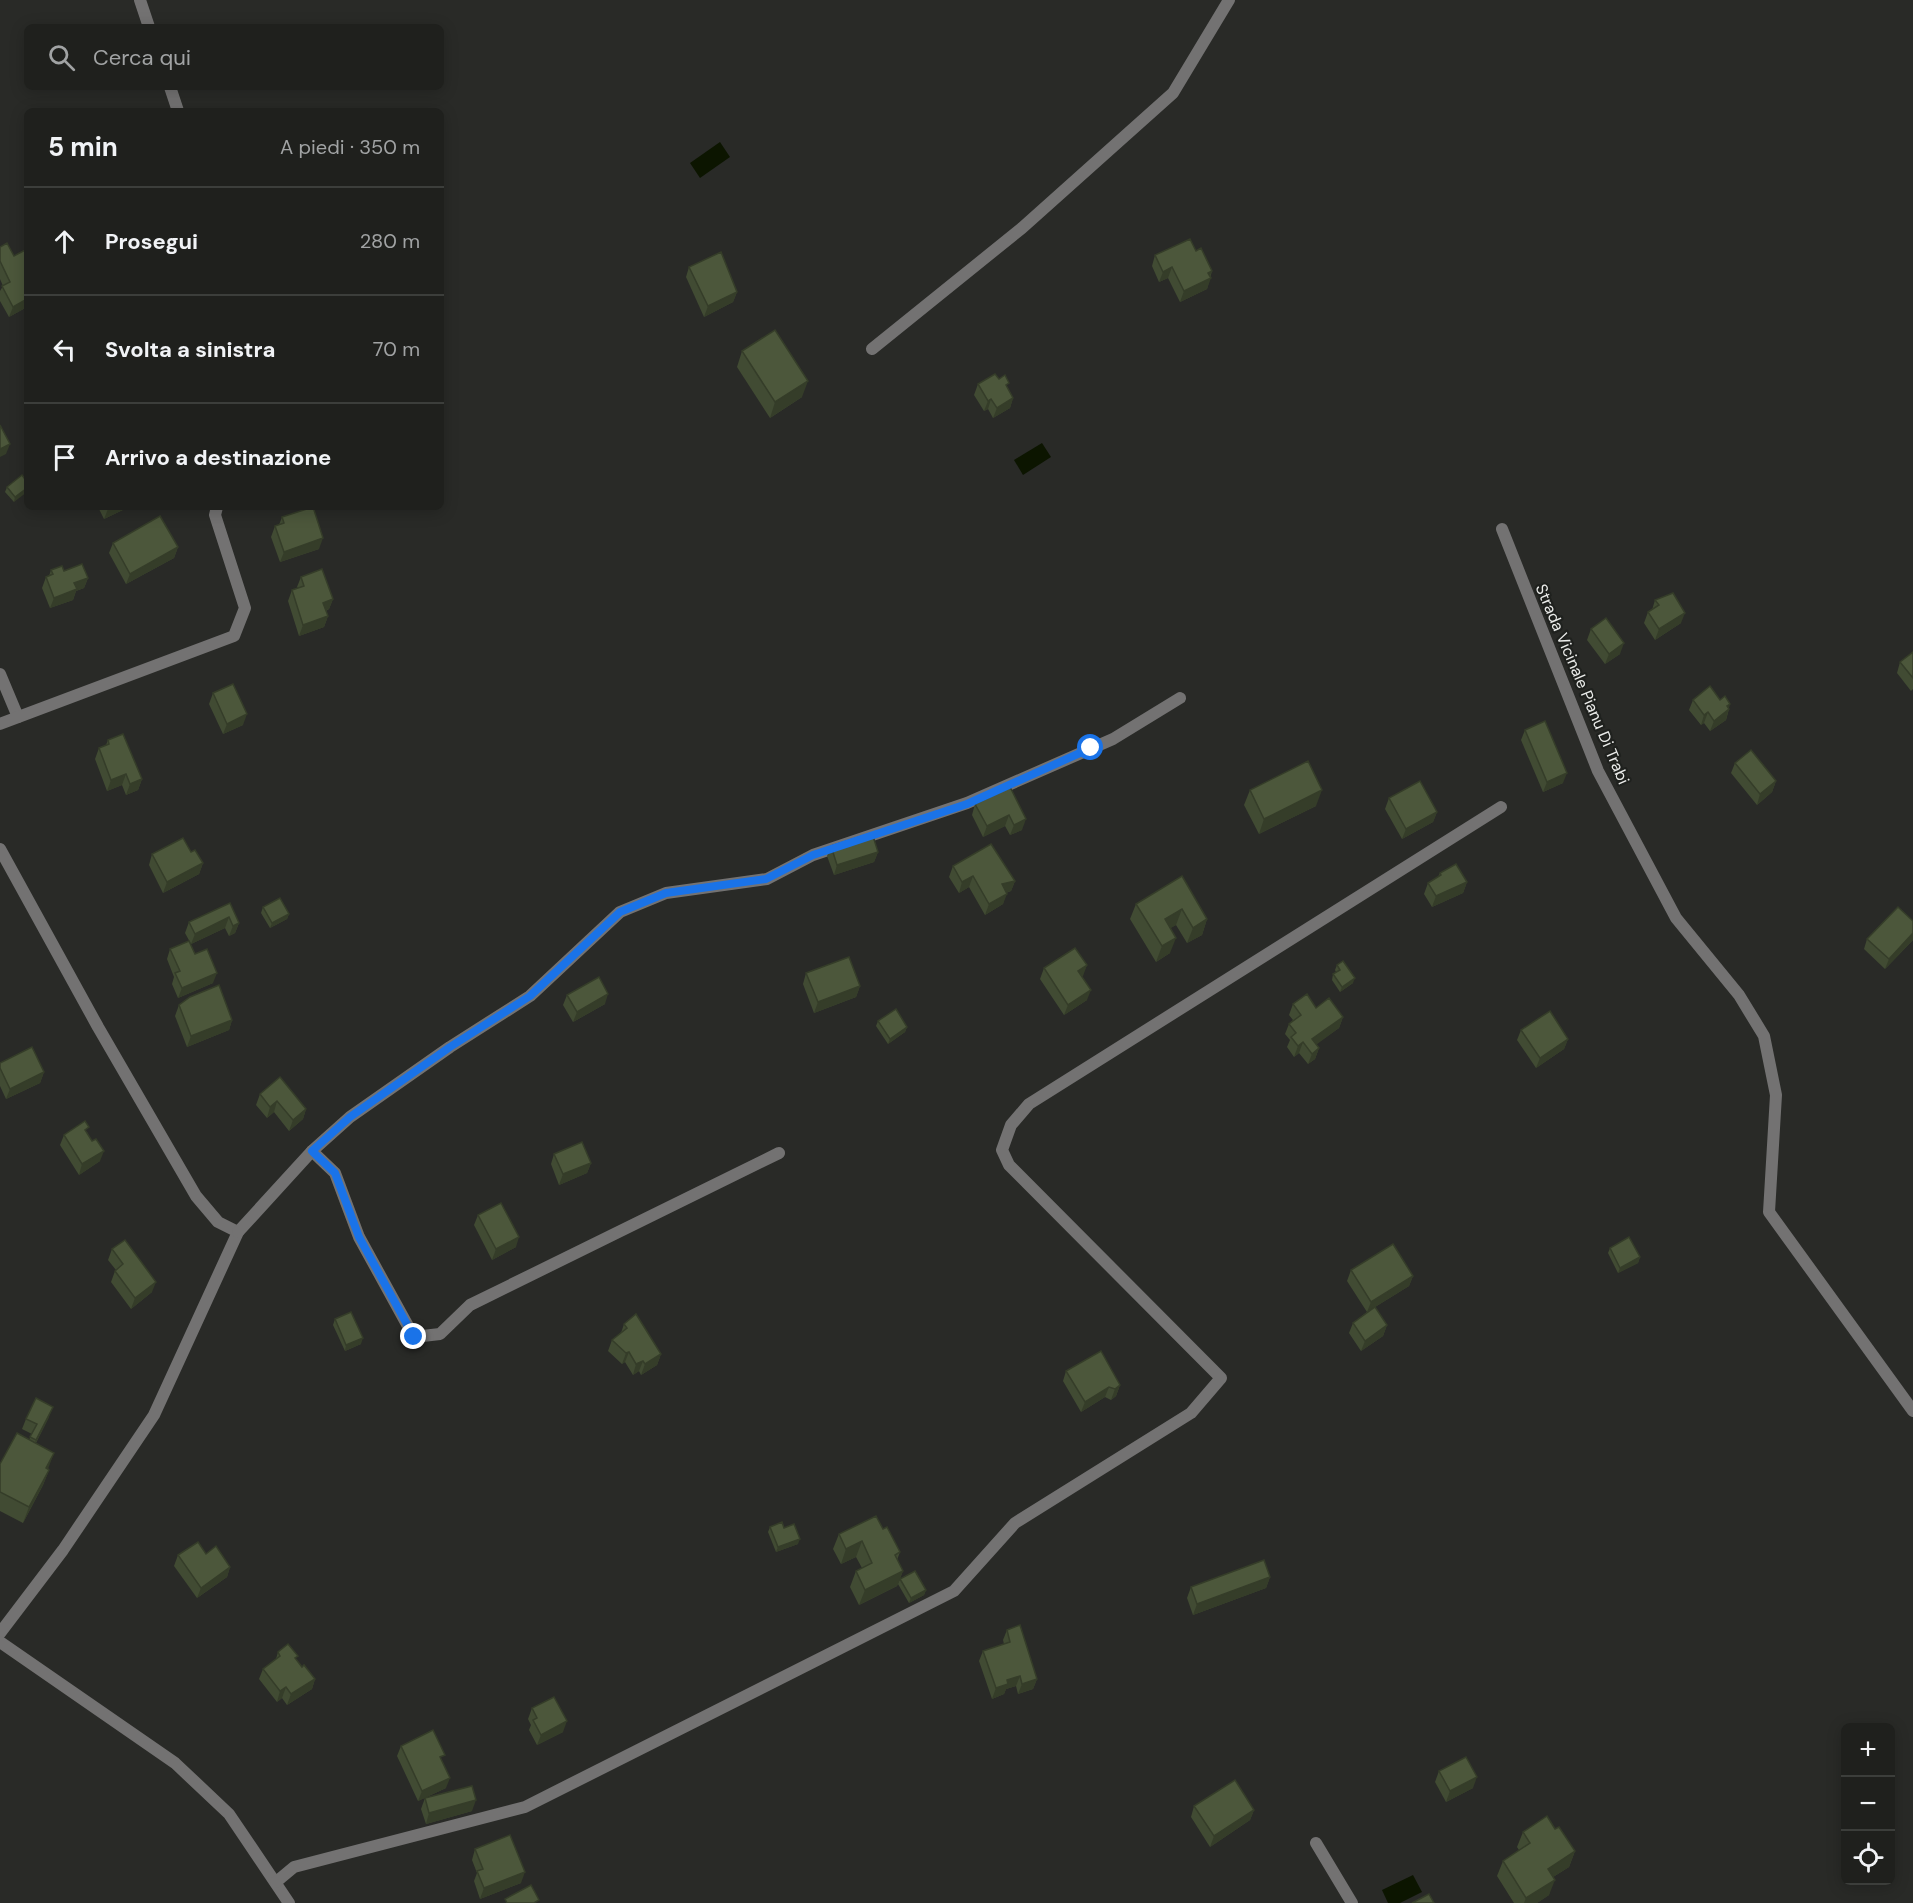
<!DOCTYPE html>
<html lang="it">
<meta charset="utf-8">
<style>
body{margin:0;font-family:"DM Sans",sans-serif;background:#272826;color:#f1f3f6}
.controls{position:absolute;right:18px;bottom:18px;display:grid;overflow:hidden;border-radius:9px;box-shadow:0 3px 15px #0003}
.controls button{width:54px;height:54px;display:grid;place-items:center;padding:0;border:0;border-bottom:2px solid #3c3e3b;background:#1f201d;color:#f1f3f6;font:30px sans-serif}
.stop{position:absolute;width:18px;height:18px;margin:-14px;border:4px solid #1a73e8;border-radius:50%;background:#fff}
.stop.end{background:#1a73e8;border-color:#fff;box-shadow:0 2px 6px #0008}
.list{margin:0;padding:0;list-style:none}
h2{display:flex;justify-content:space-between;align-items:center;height:78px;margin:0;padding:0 24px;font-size:26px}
h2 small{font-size:20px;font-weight:400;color:#a1a3a4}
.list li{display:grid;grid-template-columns:39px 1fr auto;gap:18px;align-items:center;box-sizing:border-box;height:108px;padding:0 24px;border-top:2px solid #3c3e3b}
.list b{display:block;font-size:22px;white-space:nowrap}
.list em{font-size:20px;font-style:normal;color:#a1a3a4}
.icon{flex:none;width:33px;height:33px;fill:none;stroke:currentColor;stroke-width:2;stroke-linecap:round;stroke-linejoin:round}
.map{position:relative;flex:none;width:1913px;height:1903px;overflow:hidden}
.search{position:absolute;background:#1f201d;box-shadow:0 3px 15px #0003;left:24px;top:24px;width:420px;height:66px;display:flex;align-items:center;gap:15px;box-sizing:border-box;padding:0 21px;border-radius:9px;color:#a1a3a4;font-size:22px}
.panel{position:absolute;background:#1f201d;box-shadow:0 3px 15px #0003;left:24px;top:108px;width:420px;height:402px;border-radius:9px}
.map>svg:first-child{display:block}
</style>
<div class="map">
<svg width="1913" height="1903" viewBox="0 0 1913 1903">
<rect width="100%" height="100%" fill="#292a27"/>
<g fill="#0c1500">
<path d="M720,142L730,157L700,178L690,163Z"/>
<path d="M1042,443L1051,457L1023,475L1014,460Z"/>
<path d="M1413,1875L1422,1892L1400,1903H1388L1382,1890Z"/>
</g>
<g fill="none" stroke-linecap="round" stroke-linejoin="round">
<g stroke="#737272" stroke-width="12">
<path d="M140,0L149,27"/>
<path d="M170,87L178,111"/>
<path d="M872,349L1022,228L1173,93L1229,0"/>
<path d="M1502,529L1598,771L1676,918L1739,995L1764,1036L1776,1095L1769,1212L1913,1411"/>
<path d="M0,674L18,717"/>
<path d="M0,724L234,636L245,608L215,515L217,507"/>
<path d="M0,849L98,1027L196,1196L218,1222L238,1232L154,1415L63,1550L0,1633"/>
<path d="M312,1151L335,1173L359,1237L414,1337L440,1334L470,1305L779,1153"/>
<path d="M238,1232L312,1151L350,1117L450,1047L530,996L620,912L666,893L767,879L813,855L967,803L1113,739L1180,698"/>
<path d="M0,1642L175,1763L229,1814L289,1903"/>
<path d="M1316,1843L1352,1903"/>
<path d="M276,1882L294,1867L525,1807L954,1591L1015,1523L1191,1413L1221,1378L1009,1165L1002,1150L1011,1125L1029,1104L1501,807"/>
</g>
</g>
<g fill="#414b33">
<path d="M0,247L14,256L27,249V307L9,317L0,301V291L3,286L0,279Z"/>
<path d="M1196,251L1212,271L1207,289L1180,302L1168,278L1159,282L1152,266L1155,255Z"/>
<path d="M689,267L737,292L733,302L704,317L686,277Z"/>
<path d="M742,351L802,397L770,418L737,367Z"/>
<path d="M999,379L1008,388L1013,398L1010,408L993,418L988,409L984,411L974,395L978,384Z"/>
<path d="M27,482L14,502L5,492L7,487Z"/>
<path d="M98,507H129L104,519Z"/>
<path d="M282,517L319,549L280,562L271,537L275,526L279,525Z"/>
<path d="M113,543L178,547L174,558L126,584L109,553Z"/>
<path d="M51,570L88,578L84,588L76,591L73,600L50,608L42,588L46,577L49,576Z"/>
<path d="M301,577L333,599L329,609L326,611L328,616L324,627L299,636L288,601L292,590L298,588L297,587Z"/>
<path d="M1655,600L1681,623L1655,640L1644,623L1648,612L1652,610Z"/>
<path d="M1591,629L1620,654L1605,664L1587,640Z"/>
<path d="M1913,652V689L1911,691L1897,673L1900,662Z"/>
<path d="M213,693L243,725L223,734L209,704Z"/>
<path d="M1693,700H1720L1729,709L1726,720L1710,731L1704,723L1701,725L1689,710Z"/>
<path d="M1525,730L1563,783L1543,792L1521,740Z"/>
<path d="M108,740L142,779L138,790L126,795L122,785L107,791L95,759L99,748L106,745Z"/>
<path d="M1735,763L1776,781L1772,792L1757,805L1731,773Z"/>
<path d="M1010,787L1022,830L1010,835L1005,826L983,837L972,815L975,804Z"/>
<path d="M1250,790L1316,806L1259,834L1244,805Z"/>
<path d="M1389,798L1437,812L1433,822L1402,839L1385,809Z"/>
<path d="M831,846L878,852L874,862L834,875L827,856Z"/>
<path d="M191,852L203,863L199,874L163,893L149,865L152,854Z"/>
<path d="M953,866L1015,881L1011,891L1006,893L1003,904L985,915L969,887L959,893L949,877Z"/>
<path d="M1440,873L1467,882L1463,893L1432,907L1424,894L1428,883L1438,877Z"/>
<path d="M1182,876L1207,919L1202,935L1187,943L1176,925L1170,928V953L1156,962L1130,919L1136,904Z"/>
<path d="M230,903L239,923L235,933L229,936L225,928L191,944L185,933L189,922Z"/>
<path d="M263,907L289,914L287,919L270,928L261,913Z"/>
<path d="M1913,921V940L1885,969L1864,949L1867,939Z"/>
<path d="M170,949L195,954L213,983L178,998L172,984L174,977L167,959Z"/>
<path d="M1087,965L1082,976L1087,1000L1064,1015L1040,979L1044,968Z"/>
<path d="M1337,965L1353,983L1340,992L1332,980L1333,974L1336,972L1335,970Z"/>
<path d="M806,973L860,986L856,997L814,1013L803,984Z"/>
<path d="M567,995L605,1004L573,1022L563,1005Z"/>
<path d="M1293,1004L1316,1008L1343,1017L1339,1028L1316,1044L1319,1048L1315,1059L1308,1064L1299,1053L1294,1057L1287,1047L1290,1040L1285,1034L1289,1024L1293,1020L1289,1015Z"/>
<path d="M179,1005L232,1020L229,1030L187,1047L175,1016Z"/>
<path d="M878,1021L907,1027L905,1032L888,1044L876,1026Z"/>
<path d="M1521,1030L1568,1039L1564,1049L1536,1068L1517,1040Z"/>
<path d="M0,1063L44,1072L40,1083L6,1099L0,1086Z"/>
<path d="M260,1094L306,1109L303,1119L289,1131L274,1112L267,1118L256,1105Z"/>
<path d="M87,1132L100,1161L79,1175L60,1145L64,1135Z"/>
<path d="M554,1154L591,1163L587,1173L559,1185L551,1164Z"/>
<path d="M478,1215L516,1247L492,1260L474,1225Z"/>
<path d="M1610,1248L1640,1257L1638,1263L1618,1273L1608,1253Z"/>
<path d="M112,1249L152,1292L131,1309L111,1282L115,1271L116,1270L108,1260Z"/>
<path d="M1351,1270L1413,1276L1409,1286L1375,1307L1387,1325L1383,1336L1361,1351L1349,1333L1353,1323L1367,1312L1347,1281Z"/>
<path d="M335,1319L361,1344L345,1351L333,1325Z"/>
<path d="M624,1324L661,1354L657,1365L641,1375L639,1371L633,1375L625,1362L622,1364L608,1351L612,1340L621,1333Z"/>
<path d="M1066,1371L1120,1385L1116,1396L1111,1400L1105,1397L1081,1412L1063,1381Z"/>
<path d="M49,1417L36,1443L49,1470L43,1485L23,1523L0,1511V1464L29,1440L32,1434L22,1429L26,1419Z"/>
<path d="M770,1527L798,1544L776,1552L768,1532Z"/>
<path d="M883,1529L900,1552L897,1560L903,1571L897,1586L859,1605L850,1587L856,1571L862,1568L856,1557L841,1564L833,1549L839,1534Z"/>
<path d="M206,1554L230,1567L227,1577L197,1598L174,1566L178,1555Z"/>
<path d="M1270,1577L1266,1588L1193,1615L1187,1598L1191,1587Z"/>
<path d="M900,1579L926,1590L924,1595L909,1603L898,1584Z"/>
<path d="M1007,1630L1037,1679L1033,1689L1018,1694L1016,1686L1006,1689L1004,1694L992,1699L979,1661L983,1651L1004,1644L1003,1640Z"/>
<path d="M278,1652L296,1660L302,1667L315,1679L312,1689L287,1705L282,1698L277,1702L259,1679L263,1669L276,1659Z"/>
<path d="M532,1708L563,1732L537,1745L529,1730L531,1725L528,1719Z"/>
<path d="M401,1746L443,1762L446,1788L418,1801L397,1756Z"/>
<path d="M1439,1771L1473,1788L1446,1802L1435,1782Z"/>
<path d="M425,1798L472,1811L426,1824L421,1809Z"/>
<path d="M1194,1806L1254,1810L1250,1820L1210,1847L1191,1817Z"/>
<path d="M1555,1829L1575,1851L1569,1867L1553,1877L1549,1895L1537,1903H1514L1497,1876L1503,1861L1519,1850L1517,1847L1523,1832Z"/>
<path d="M475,1849L521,1883L480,1899L474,1881L477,1873L472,1860Z"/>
</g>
<g fill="#353d29">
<path d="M1172,267L1168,278L1159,282L1163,272Z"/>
<path d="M1212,271L1208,280L1211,278L1207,289L1180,302L1184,291L1208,273Z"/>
<path d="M737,292L733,302L704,317L708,306Z"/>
<path d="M27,299V307L9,317L13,307Z"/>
<path d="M808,381L802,397L770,418L775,402Z"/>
<path d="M1013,398L1010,408L993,418L997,408Z"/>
<path d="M991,399L988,409L984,411L988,401Z"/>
<path d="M10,444L6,454L0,457V449Z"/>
<path d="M27,488V492L14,502L15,497Z"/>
<path d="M111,507H129L104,519L108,509Z"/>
<path d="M323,538L319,549L280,562L284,552Z"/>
<path d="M178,547L174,558L126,584L130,574Z"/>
<path d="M88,578L84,588L76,591L73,600L50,608L54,598L74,583Z"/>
<path d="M333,599L329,609L319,613L323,603Z"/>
<path d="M1685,613L1681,623L1655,640L1659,629Z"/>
<path d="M328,616L324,627L299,636L303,625Z"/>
<path d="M1624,643L1620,654L1605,664L1609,654Z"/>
<path d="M1730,704L1726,720L1710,731L1714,721Z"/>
<path d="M1708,712L1704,723L1701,725L1704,715Z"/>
<path d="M247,714L243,725L223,734L227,724Z"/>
<path d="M1567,773L1563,783L1543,792L1547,782Z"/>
<path d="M126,774L122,785L107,791L111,780Z"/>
<path d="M142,779L138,790L126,795L130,784Z"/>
<path d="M1776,781L1772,792L1757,805L1760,794Z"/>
<path d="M1322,790L1316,806L1259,834L1264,819Z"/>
<path d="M1437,812L1433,822L1402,839L1406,829Z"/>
<path d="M1009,815L1005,826L983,837L987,826Z"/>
<path d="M1026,819L1022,830L1010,835L1014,825Z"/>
<path d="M878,852L874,862L834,875L837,865Z"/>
<path d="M203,863L199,874L163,893L167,882Z"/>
<path d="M973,876L969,887L959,893L962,882Z"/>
<path d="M1015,881L1011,891L998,895L1002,884Z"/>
<path d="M1467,882L1463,893L1432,907L1436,896Z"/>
<path d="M1007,894L1003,904L985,915L989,904Z"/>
<path d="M1182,909L1176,925L1159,935L1165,919Z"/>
<path d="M289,914L287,919L270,928L272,923Z"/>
<path d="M229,917L225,928L191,944L195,934Z"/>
<path d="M1207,919L1202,935L1187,943L1193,928Z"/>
<path d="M239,923L235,933L229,936L233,926Z"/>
<path d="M1913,933V940L1885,969L1889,959Z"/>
<path d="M1176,938L1170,953L1156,962L1162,946Z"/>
<path d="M1087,965L1083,976L1074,982L1078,971Z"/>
<path d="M217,973L213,983L178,998L182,988Z"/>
<path d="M1355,978L1353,983L1340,992L1342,987Z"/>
<path d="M860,986L856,997L814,1013L818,1002Z"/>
<path d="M1091,990L1087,1000L1064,1015L1068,1005Z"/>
<path d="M608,994L605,1004L573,1022L577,1012Z"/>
<path d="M1343,1017L1339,1028L1309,1050L1312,1039Z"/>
<path d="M232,1020L229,1030L187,1047L191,1036Z"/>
<path d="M907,1027L905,1032L888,1044L890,1039Z"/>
<path d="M1568,1039L1564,1049L1536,1068L1540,1058Z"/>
<path d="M1303,1042L1299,1053L1294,1057L1298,1046Z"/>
<path d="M1319,1048L1315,1059L1308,1064L1312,1054Z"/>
<path d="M44,1072L40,1083L6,1099L10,1089Z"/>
<path d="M277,1101L274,1112L267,1118L270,1107Z"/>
<path d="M306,1109L303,1119L289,1131L293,1120Z"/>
<path d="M104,1151L100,1161L79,1175L82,1164Z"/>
<path d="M591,1163L587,1173L559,1185L563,1174Z"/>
<path d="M519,1237L516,1247L492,1260L496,1249Z"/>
<path d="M1640,1257L1638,1263L1618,1273L1620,1268Z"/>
<path d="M1413,1276L1409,1286L1367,1312L1371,1302Z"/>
<path d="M156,1282L152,1292L131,1309L135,1298Z"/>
<path d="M1387,1325L1383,1336L1361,1351L1365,1341Z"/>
<path d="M363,1338L361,1344L345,1351L346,1345Z"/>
<path d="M629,1352L625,1362L622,1364L626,1353Z"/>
<path d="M661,1354L657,1365L641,1375L645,1364Z"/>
<path d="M643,1361L639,1371L633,1375L636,1364Z"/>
<path d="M1120,1385L1116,1396L1111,1400L1115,1389Z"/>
<path d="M1109,1387L1105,1397L1081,1412L1085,1402Z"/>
<path d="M53,1407L49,1417L32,1450L36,1440Z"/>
<path d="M54,1453L48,1469L40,1484L46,1468Z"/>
<path d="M49,1470L43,1485L23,1523L29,1507Z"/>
<path d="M800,1539L798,1544L776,1552L778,1547Z"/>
<path d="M862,1541L856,1557L841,1564L846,1549Z"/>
<path d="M230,1567L227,1577L197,1598L201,1588Z"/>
<path d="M903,1571L897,1586L859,1605L865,1590Z"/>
<path d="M1270,1577L1266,1588L1193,1615L1197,1604Z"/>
<path d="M926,1590L924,1595L909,1603L911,1598Z"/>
<path d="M1020,1676L1016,1686L1006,1689L1004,1694L992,1699L996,1688L1007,1680Z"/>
<path d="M315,1679L312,1689L287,1705L291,1694Z"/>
<path d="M1037,1679L1033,1689L1018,1694L1022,1684Z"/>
<path d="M286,1687L282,1698L277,1702L280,1691Z"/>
<path d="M567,1721L563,1732L537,1745L541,1735Z"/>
<path d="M1477,1777L1473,1788L1446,1802L1450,1791Z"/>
<path d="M450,1778L446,1788L418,1801L422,1791Z"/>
<path d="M476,1800L472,1811L426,1824L429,1813Z"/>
<path d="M1254,1810L1250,1820L1210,1847L1214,1836Z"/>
<path d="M1575,1851L1569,1867L1542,1884L1548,1869Z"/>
<path d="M525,1872L521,1883L480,1899L484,1888Z"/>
<path d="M1555,1880L1549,1895L1537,1903H1524L1526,1898Z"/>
</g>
<g fill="#4c573b" stroke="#353d29" stroke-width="1.5">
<path d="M1190,239L1196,251L1201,248L1212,271L1208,273L1211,278L1184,291L1172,267L1163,272L1155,255Z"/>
<path d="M7,243L14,256L27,249V299L13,307L2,286L10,282L0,261V247Z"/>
<path d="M721,252L737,292L708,306L689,267Z"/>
<path d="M775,330L808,381L775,402L742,351Z"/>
<path d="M995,374L999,379L1005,375L1009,383L1006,385L1013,398L997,408L991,399L988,401L978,384Z"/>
<path d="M0,425L10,444L0,449Z"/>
<path d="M22,475L27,482V488L15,497L7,487Z"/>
<path d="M313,507L323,538L284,552L275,526L284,523L282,517Z"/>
<path d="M160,516L178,547L130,574L113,543Z"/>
<path d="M82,564L88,578L74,583L77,589L54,598L46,577L53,574L51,570L62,566L64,571Z"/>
<path d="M322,569L333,599L323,603L328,616L303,625L292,590L304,586L301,577Z"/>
<path d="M1673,593L1685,613L1659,629L1648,612L1659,605L1655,600Z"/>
<path d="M1606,618L1624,643L1609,654L1591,629Z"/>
<path d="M1913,652V678L1900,662Z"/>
<path d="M233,684L247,714L227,724L213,693Z"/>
<path d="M1710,686L1720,700L1725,696L1730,704L1727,706L1729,709L1714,721L1708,712L1704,715L1693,700Z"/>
<path d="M1545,721L1567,773L1547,782L1525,730Z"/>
<path d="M123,734L142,779L130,784L126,774L111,780L99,748L109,744L108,740Z"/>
<path d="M1751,750L1776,781L1760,794L1735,763Z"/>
<path d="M1308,761L1322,790L1264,819L1250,790Z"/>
<path d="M1420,781L1437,812L1406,829L1389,798Z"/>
<path d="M1010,787L1026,819L1014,825L1009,815L987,826L975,804Z"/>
<path d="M872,833L878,852L837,865L831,846Z"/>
<path d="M183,838L191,852L195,850L203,863L167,882L152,854Z"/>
<path d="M991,844L1015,881L1002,884L1007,894L989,904L973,876L962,882L953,866Z"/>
<path d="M1456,864L1467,882L1436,896L1428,883L1441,875L1440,873Z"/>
<path d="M1182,876L1207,919L1193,928L1182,909L1165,919L1176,938L1162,946L1136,904Z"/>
<path d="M280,898L289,914L272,923L263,907Z"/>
<path d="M230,903L239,923L233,926L229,917L195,934L189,922Z"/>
<path d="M1898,907L1913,921V933L1889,959L1867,939Z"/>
<path d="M189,941L195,954L207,949L217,973L182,988L175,973L180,971L170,949Z"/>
<path d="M1075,948L1087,965L1078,971L1091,990L1068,1005L1044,968Z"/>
<path d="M849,957L860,986L818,1002L806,973Z"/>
<path d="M1343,961L1355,978L1342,987L1333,974L1340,970L1337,965Z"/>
<path d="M599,977L608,994L577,1012L567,995Z"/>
<path d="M219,985L232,1020L191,1036L179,1005L190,997Z"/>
<path d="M1307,994L1316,1008L1329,998L1343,1017L1312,1039L1319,1048L1312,1054L1303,1042L1298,1046L1291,1037L1296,1033L1289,1024L1301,1015L1293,1004Z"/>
<path d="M896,1009L907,1027L890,1039L878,1021Z"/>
<path d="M1550,1011L1568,1039L1540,1058L1521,1030Z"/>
<path d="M32,1047L44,1072L10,1089L0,1068V1063Z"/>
<path d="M280,1077L306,1109L293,1120L277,1101L270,1107L260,1094Z"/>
<path d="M85,1121L89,1127L85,1130L92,1141L96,1139L104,1151L82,1164L64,1135Z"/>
<path d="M582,1142L591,1163L563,1174L554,1154Z"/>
<path d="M501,1203L519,1237L496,1249L478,1215Z"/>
<path d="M1629,1237L1640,1257L1620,1268L1610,1248Z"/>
<path d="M125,1240L156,1282L135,1298L115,1271L123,1264L112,1249Z"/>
<path d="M1393,1244L1413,1276L1371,1302L1351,1270Z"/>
<path d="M1375,1307L1387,1325L1365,1341L1353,1323Z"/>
<path d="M351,1312L363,1338L346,1345L335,1319Z"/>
<path d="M636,1314L661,1354L645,1364L643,1361L636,1364L629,1352L626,1353L612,1340L627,1328L624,1324Z"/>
<path d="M1101,1351L1120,1385L1115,1389L1109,1387L1085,1402L1066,1371Z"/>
<path d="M36,1398L53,1407L36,1440L30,1437L37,1424L26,1419Z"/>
<path d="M17,1433L54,1453L46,1468L49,1470L29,1507L0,1492V1464Z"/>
<path d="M876,1516L883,1529L887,1527L900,1552L895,1555L903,1571L865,1590L856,1571L872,1563L862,1541L846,1549L839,1534Z"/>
<path d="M782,1522L784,1528L794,1524L800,1539L778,1547L770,1527Z"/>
<path d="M198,1542L206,1554L216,1546L230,1567L201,1588L178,1555Z"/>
<path d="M1264,1560L1270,1577L1197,1604L1191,1587Z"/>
<path d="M915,1571L926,1590L911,1598L900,1579Z"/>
<path d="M1020,1625L1037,1679L1022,1684L1020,1676L1007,1680L1008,1684L996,1688L983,1651L1010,1642L1007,1630Z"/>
<path d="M288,1644L298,1656L295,1658L302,1667L304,1665L315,1679L291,1694L286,1687L280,1691L263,1669L280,1656L278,1652Z"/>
<path d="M554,1697L567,1721L541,1735L533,1720L537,1718L532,1708Z"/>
<path d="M433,1730L445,1755L440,1757L450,1778L422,1791L401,1746Z"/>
<path d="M1466,1757L1477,1777L1450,1791L1439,1771Z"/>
<path d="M1235,1780L1254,1810L1214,1836L1194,1806Z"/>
<path d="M472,1786L476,1800L429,1813L425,1798Z"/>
<path d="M1547,1816L1555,1829L1559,1827L1575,1851L1548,1869L1555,1880L1526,1898L1503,1861L1530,1843L1523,1832Z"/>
<path d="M510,1835L525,1872L484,1888L477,1871L483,1869L475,1849Z"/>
<path d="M531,1885L539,1900L534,1903H507L505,1899Z"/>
<path d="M1429,1894L1434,1903H1412Z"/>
</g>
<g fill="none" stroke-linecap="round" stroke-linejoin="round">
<path stroke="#1a73e8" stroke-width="8" d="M414,1337L359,1237L335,1173L312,1151L350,1117L450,1047L530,996L620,912L666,893L766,879L813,855L967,804L1091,748"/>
</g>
<g text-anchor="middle" stroke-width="4.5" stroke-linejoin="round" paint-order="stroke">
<g font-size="16" fill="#ebecea" stroke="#1f211e">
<text transform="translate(1583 684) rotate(67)" y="6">Strada Vicinale Pianu Di Trabi</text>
</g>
</g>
</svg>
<div class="controls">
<button>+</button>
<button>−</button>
<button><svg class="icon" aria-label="locate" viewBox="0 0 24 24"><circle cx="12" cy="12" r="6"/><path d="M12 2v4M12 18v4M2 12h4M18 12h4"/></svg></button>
</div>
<div class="stop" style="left:1091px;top:748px"></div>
<div class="stop end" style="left:414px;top:1337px"></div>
<div class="search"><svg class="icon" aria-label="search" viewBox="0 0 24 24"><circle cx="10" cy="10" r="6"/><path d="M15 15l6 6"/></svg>Cerca qui</div>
<section class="panel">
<h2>5 min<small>A piedi · 350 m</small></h2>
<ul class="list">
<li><svg class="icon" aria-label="ahead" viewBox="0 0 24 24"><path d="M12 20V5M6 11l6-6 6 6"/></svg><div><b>Prosegui</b></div><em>280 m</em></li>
<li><svg class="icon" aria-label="left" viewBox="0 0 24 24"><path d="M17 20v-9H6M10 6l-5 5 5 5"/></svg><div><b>Svolta a sinistra</b></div><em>70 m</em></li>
<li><svg class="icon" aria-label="arrive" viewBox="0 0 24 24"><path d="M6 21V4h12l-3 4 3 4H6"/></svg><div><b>Arrivo a destinazione</b></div></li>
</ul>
</section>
</div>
